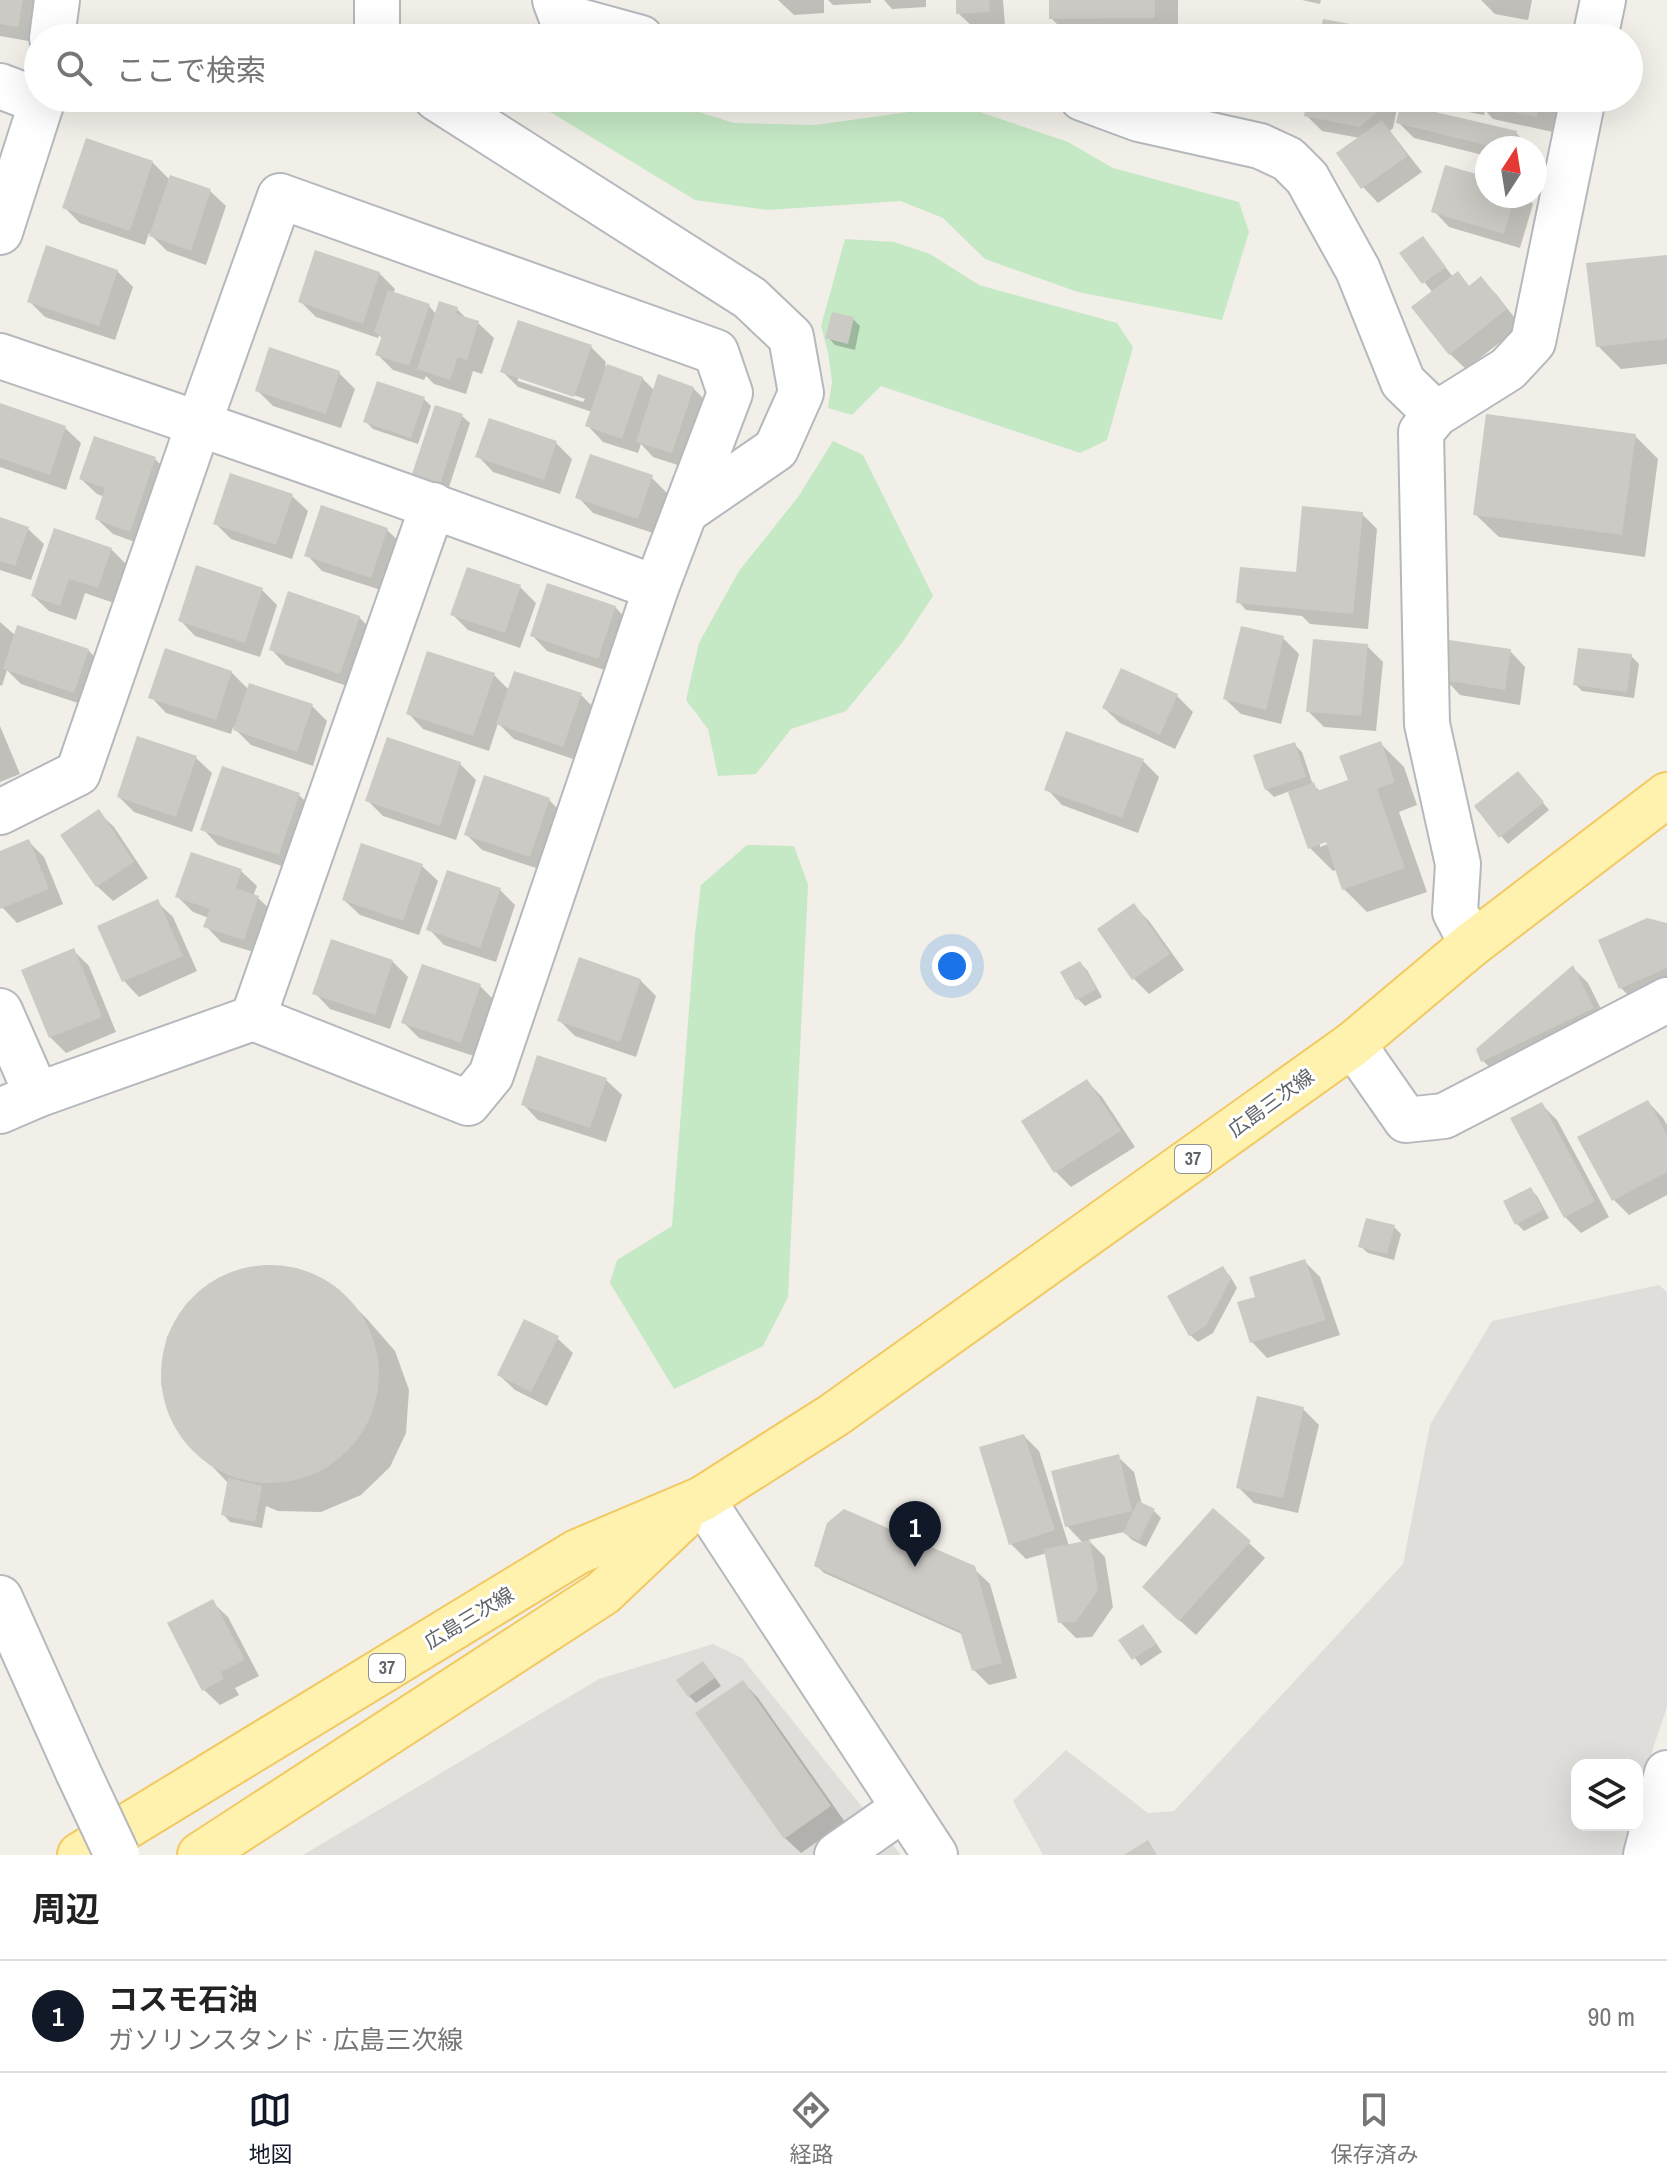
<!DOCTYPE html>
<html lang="ja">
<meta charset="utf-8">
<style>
body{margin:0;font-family:"Archivo Narrow","Noto Sans JP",sans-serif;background:#f2f2f2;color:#222}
.controls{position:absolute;right:24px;bottom:24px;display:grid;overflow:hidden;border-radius:16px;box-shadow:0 8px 32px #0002}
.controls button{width:72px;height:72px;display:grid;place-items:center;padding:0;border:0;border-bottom:2px solid #e0e0e0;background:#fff;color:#222;font:40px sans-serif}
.compass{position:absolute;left:1475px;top:136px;width:72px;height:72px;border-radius:50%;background:#fff;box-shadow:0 8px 32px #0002;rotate:12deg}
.you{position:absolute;left:952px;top:966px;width:28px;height:28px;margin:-20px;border:6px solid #fff;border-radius:50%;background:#1a73e8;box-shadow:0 0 0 12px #1a73e833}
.badge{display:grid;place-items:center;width:52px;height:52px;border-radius:50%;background:#111827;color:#fff;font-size:26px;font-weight:700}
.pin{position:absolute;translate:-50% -66px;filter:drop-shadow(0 2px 4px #0008)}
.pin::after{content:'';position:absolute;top:42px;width:28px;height:24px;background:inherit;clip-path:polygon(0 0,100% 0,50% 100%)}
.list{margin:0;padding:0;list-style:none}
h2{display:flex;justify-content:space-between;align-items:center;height:104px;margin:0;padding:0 32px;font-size:34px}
h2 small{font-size:26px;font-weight:400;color:#767676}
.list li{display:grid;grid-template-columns:52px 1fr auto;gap:24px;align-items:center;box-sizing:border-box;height:112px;padding:0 32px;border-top:2px solid #e0e0e0}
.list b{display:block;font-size:30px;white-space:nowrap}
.list p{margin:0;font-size:26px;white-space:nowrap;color:#767676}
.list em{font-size:26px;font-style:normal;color:#767676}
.icon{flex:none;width:44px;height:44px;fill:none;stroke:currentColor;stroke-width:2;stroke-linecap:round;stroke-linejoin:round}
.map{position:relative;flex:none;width:1667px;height:1855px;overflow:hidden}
.search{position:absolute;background:#fff;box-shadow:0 8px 32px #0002;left:24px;right:24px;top:24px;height:88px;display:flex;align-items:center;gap:20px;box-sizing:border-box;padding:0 28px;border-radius:44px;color:#767676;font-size:30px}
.sheet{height:216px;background:#fff}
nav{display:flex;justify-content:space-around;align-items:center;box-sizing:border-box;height:112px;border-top:2px solid #e0e0e0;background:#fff;font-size:22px;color:#767676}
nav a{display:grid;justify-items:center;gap:4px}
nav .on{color:#111827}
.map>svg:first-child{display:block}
</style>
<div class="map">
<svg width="1667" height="1855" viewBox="0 0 1667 1855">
<rect width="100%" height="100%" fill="#f1efe8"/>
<g fill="#e0deda">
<path d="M1659,1285L1667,1292V1707L1654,1745L1637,1807V1765H1577V1825H1632L1624,1855H1043L1013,1801L1066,1750L1148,1813L1174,1811L1403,1564L1430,1425L1492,1321Z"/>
<path d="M713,1644L742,1658L901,1855H303L599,1679Z"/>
</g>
<g fill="#c5e8c5">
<path d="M527,98H654L734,123L815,125L959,105L1068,142L1113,168L1239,202L1249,232L1222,320L1078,292L985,259L943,218L901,201L767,210L695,200Z"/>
<path d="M845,239L894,242L930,254L979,285L1117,323L1133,347L1107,440L1080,453L881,386L852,415L828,408L832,382L828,352L821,326Z"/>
<path d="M833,441L863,455L933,596L902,643L846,711L791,729L756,774L718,776L708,729L686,700L699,643L739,571L798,497Z"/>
<path d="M747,845L794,846L808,885L788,1297L763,1346L674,1389L610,1283L617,1260L672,1226L695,934L701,885Z"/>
</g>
<g fill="#0003" fill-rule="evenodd">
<path d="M0,0H40L34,42L0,36Z"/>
<path d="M778,0H824V13L794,15Z"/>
<path d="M828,0H871V3L833,5Z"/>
<path d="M884,0H926V7L892,9Z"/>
<path d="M958,0H1003L1005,26L974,28L958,13Z"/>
<path d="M1051,0H1178V38H1071L1051,18Z"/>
<path d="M1302,0H1321L1320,4Z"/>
<path d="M1481,0H1532L1528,20L1495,14Z"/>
<path d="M1309,98H1399L1393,128L1390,131L1422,172L1378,203L1363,187L1360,138L1322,131L1306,115Z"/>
<path d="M1432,98H1560L1553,132L1493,119L1485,110L1484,115L1441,107Z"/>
<path d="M1399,123L1516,133L1531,148H1487V156L1414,138Z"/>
<path d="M152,162L170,180L210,191L226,206L206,265L167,251L149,233L145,245L80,223L64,207Z"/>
<path d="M1487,180V196H1525L1533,204L1520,248L1449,227L1434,211Z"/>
<path d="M1423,238L1453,277L1457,274L1470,287L1481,279L1496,294L1521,326L1466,369L1450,354L1433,293L1402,254Z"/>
<path d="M1667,257V364L1621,369L1598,346Z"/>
<path d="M117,271L133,287L115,340L45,317L29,301Z"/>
<path d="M379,273L395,289L393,294L429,306L436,314L457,309L467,319L478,323L494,338L482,374L473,371L466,394L434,384L426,376L424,380L393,370L377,354L383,339L379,335L378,338L316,317L300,301Z"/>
<path d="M853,319L860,326L855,350L835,345L828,337Z"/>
<path d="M591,347L606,362L605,366L642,378L655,391L693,388L709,404L687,468L653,457L641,444L638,453L603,442L588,426L592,412L518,387L503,372ZM518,376L585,399L583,402L518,381Z"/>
<path d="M271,350L339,373L355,389L341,428L273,406L257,390Z"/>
<path d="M424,399L431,406L418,444L373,429L366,422Z"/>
<path d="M0,405L65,428L81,443L66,490L0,467Z"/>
<path d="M436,408L462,416L470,423L448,490L422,481L414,473Z"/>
<path d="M490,421L556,443L572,459L560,494L493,472L478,456Z"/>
<path d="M1635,436L1658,459L1645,557L1499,537L1475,514Z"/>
<path d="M155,459L170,474L146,546L113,534L97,519L105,497L97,494L81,479Z"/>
<path d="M651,477L667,493L653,533L593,513L578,497Z"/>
<path d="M292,496L308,511L292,559L231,539L215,523Z"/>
<path d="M1362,514L1377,529L1368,629L1310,624L1302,616L1246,610L1239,602L1298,574Z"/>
<path d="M0,519L28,529L44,544L31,580L0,570Z"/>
<path d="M387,530L403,545L387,592L322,571L307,555Z"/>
<path d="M111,549L127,565L114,603L85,593L76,620L49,611L33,596Z"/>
<path d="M520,587L536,603L520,648L468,630L452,614Z"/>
<path d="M262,590L277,605L260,657L195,636L180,620Z"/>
<path d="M615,607L630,623L614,673L547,651L532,635Z"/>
<path d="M359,617L374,633L356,689L286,665L271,649Z"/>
<path d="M0,622L16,636L88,650L104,666L90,707L21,684L7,670L2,686L0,685Z"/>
<path d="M1283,638L1299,654L1281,724L1241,714L1225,699Z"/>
<path d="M1367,646L1383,662L1376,731L1324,727L1308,711Z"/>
<path d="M1510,651L1525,667L1520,705L1460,695L1445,679Z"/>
<path d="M1631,656L1639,664L1634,698L1582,691L1575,684Z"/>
<path d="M1122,670L1177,696L1193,712L1175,749L1120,723L1104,708Z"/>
<path d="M231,672L249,690L312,706L327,721L313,766L251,745L233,727L231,734L166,713L151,697Z"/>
<path d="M494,675L510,691L580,694L596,710L579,761L514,739L498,723L489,751L423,729L408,713Z"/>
<path d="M0,726L20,774L0,782Z"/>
<path d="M1381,744L1404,767L1417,805L1399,812L1427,892L1367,912L1344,889L1337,869L1333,871L1309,847L1290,791L1274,797L1266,789L1295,745L1302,752L1313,785L1320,791L1350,781ZM1336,841L1320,847V842Z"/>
<path d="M196,758L212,773L192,832L134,812L119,797Z"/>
<path d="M1143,761L1159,777L1138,833L1062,805L1047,789Z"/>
<path d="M460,764L476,780L456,840L383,816L367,800Z"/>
<path d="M1525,781L1549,810L1508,844L1501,836Z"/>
<path d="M299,795L315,811L294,870L218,845L203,829Z"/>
<path d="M549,800L564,815L545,871L482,850L466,834Z"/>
<path d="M98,812L114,827L148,878L113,901L97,886Z"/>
<path d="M28,841L44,857L63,904L17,923L0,905V853Z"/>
<path d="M422,866L438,881L419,935L360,915L344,900Z"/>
<path d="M241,871L257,886L253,896L258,898L274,913L260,954L221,942L206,926L209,918L193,912L178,897Z"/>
<path d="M500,890L515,905L496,962L444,945L429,929Z"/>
<path d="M157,902L173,917L197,971L139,997L124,981L99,927Z"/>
<path d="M1134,906L1149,921L1184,970L1149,994L1134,979Z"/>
<path d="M1667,926V990L1637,1004L1621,988L1601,941Z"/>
<path d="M74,951L89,966L116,1032L66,1053L50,1037Z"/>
<path d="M392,961L408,977L390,1029L330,1009L315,993Z"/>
<path d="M1080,963L1087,970L1102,997L1085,1006L1078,999L1063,973Z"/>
<path d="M423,967L480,986L496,1002L477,1057L419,1038L404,1023Z"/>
<path d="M1572,967L1588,983L1608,1023L1499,1076L1483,1061Z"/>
<path d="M640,980L656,996L636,1057L575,1036L560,1021Z"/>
<path d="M606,1080L622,1095L606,1142L538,1120L523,1104Z"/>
<path d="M1087,1081L1102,1097L1135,1147L1071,1187L1056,1172Z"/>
<path d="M1648,1102L1663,1118L1667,1125V1195L1629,1215L1614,1200Z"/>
<path d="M1541,1104L1557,1120L1609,1217L1581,1233L1565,1217Z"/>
<path d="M1530,1189L1537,1196L1549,1218L1524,1231L1517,1224Z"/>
<path d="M1394,1227L1401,1234L1394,1260L1368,1253L1360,1246Z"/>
<path d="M1305,1262L1320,1277L1340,1335L1267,1358L1252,1342L1257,1298Z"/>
<path d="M253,1267L296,1268L335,1287L367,1319L395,1351L409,1390L406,1433L390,1467L361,1495L321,1512L278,1511L266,1506L262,1528L230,1522L223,1514L229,1484L176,1428L161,1384L167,1337L187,1303L218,1278Z"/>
<path d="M1223,1269L1230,1276L1237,1288L1213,1333L1198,1342L1190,1335Z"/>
<path d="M557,1338L573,1353L547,1406L515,1390L499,1375Z"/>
<path d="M1303,1409L1319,1425L1298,1513L1254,1503L1238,1487Z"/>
<path d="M1024,1436L1039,1451L1069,1546L1083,1543L1067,1526L1118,1457L1134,1472L1142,1505L1153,1510L1161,1518L1146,1547L1132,1540L1124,1532L1088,1540L1105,1557L1113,1607L1092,1637L1076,1638L1060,1622L1047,1553L1026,1559L1011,1544Z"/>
<path d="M1249,1543L1265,1558L1196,1635L1160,1603Z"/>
<path d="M816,1565L973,1568L990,1584L1017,1678L989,1685L974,1670L964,1635L824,1573Z"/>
<path d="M212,1602L228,1617L259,1676L235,1688L239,1695L220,1705L204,1690Z"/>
<path d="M1143,1626L1150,1634L1162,1652L1141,1666L1121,1640Z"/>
<path d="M710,1671L721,1686L696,1703L689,1696Z"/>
<path d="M743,1682L758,1698L845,1822L801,1853L785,1838Z"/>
</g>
<g fill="#cccac5">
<path d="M0,0H23L18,27L0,24Z"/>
<path d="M956,0H989L990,12L956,14Z"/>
<path d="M1049,0H1155V18L1049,19Z"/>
<path d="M1323,19L1394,32L1393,38H1319Z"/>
<path d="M1307,98H1381L1378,112L1359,127L1304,116Z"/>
<path d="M1477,98H1541L1537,117L1475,104Z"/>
<path d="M1401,104L1517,131L1513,148H1497L1396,123Z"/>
<path d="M1382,120L1408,156L1361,189L1336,153Z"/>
<path d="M86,138L153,161L130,231L62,208Z"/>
<path d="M1445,165L1487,177V196H1515L1504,234L1431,212Z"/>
<path d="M170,175L211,189L191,251L149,236Z"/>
<path d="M1423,236L1446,267L1422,284L1399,253Z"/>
<path d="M46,245L118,270L99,326L27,302Z"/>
<path d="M315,250L380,272L363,324L298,302Z"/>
<path d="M1667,255V339L1596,347L1586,263Z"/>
<path d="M1458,271L1469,286L1481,276L1507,309L1449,355L1411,307Z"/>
<path d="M388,290L430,304L409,366L375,355L382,336L374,332Z"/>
<path d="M439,301L458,307L456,314L479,321L467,360L458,357L450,380L417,369Z"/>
<path d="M832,312L854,317L848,344L825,338Z"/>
<path d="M518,320L592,345L574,397L500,372Z"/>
<path d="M269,347L340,371L326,414L255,391Z"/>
<path d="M607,364L643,377L622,439L585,426Z"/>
<path d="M658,374L694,387L672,453L636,442Z"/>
<path d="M377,381L425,397L411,438L363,422Z"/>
<path d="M0,403L66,426L50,475L0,458Z"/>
<path d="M435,405L463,414L440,484L412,474Z"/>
<path d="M1486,414L1636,434L1622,535L1473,515Z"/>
<path d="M489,418L557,441L544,480L475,457Z"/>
<path d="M94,436L156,457L130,532L95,519L105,488L79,479Z"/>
<path d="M590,454L653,475L638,519L575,498Z"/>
<path d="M230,473L293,494L276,545L213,524Z"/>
<path d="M321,505L388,528L371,578L304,556Z"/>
<path d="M1302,506L1363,512L1353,614L1236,603L1240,567L1296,572Z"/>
<path d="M0,517L29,527L15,566L0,561Z"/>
<path d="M54,528L112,548L98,588L69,579L60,606L31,596Z"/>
<path d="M196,565L263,588L245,643L178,621Z"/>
<path d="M467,567L521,585L505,633L450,615Z"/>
<path d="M547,583L616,606L598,659L530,636Z"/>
<path d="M288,591L360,616L340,674L269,650Z"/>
<path d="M17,625L89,649L74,693L3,669Z"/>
<path d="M1241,626L1284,636L1266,710L1223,699Z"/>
<path d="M1313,639L1368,644L1361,716L1306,712Z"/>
<path d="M1449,640L1511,649L1505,690L1443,680Z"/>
<path d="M165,648L232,671L216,720L148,698Z"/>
<path d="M1578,648L1632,654L1627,692L1573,685Z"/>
<path d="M427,651L495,673L473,736L406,714Z"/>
<path d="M1121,668L1178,694L1160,735L1102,708Z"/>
<path d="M514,671L582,693L563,747L496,724Z"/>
<path d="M249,683L313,704L297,752L233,730Z"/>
<path d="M1066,731L1144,759L1122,818L1044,790Z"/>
<path d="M137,736L197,756L176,817L117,797Z"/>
<path d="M387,737L461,762L440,826L365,801Z"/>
<path d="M1381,741L1395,782L1377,789L1405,868L1342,890L1326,842L1308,849L1288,792L1314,782L1317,791L1348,780L1339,756Z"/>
<path d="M1295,742L1306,777L1265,790L1253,755Z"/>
<path d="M222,766L300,793L279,855L200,830Z"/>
<path d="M1518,771L1544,802L1499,838L1474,806Z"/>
<path d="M484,775L550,798L530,857L464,835Z"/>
<path d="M99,809L134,862L96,887L60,835Z"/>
<path d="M29,839L49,889L0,909V851Z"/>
<path d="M361,843L423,864L403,921L342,900Z"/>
<path d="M191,852L242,869L236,888L259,896L244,940L203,927L210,909L175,897Z"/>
<path d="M447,870L501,888L480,948L426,930Z"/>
<path d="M158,899L183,956L122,982L97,926Z"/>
<path d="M1134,903L1170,954L1132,980L1097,929Z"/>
<path d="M1647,918L1667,923V968L1619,989L1598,940Z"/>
<path d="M331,939L393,960L375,1015L312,994Z"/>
<path d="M74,948L102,1017L49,1038L21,970Z"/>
<path d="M579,957L641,979L620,1042L557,1021Z"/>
<path d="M1080,961L1097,989L1076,1000L1060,972Z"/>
<path d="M422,964L481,984L461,1043L401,1023Z"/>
<path d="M1573,965L1594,1008L1481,1062L1476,1049Z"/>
<path d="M537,1055L607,1078L590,1128L521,1105Z"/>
<path d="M1087,1079L1121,1131L1054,1173L1021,1121Z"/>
<path d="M1648,1100L1667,1135V1172L1612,1201L1577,1137Z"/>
<path d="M1542,1102L1595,1201L1564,1218L1510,1118Z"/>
<path d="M1531,1187L1543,1210L1515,1225L1503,1201Z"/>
<path d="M1366,1218L1395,1225L1387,1254L1358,1247Z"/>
<path d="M1305,1259L1326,1320L1250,1343L1237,1302L1255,1297L1249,1277Z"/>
<circle cx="270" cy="1374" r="109"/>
<path d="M1223,1266L1231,1279L1206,1326L1189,1336L1167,1296Z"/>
<path d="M524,1319L559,1336L531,1392L497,1375Z"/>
<path d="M1257,1396L1304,1407L1283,1498L1236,1488Z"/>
<path d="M1024,1434L1055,1530L1009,1545L979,1447Z"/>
<path d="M1119,1454L1132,1511L1065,1527L1051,1471Z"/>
<path d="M228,1478L262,1486L255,1522L221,1515Z"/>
<path d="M1138,1501L1155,1509L1139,1541L1123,1533Z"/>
<path d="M1213,1508L1251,1541L1179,1621L1142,1587Z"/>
<path d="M844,1509L975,1566L1002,1663L972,1671L960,1631L814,1566L827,1523Z"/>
<path d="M1090,1540L1098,1590L1076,1622L1058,1623L1044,1549Z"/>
<path d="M213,1599L245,1660L221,1672L224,1679L202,1691L167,1623Z"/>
<path d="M1143,1624L1156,1644L1132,1660L1118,1640Z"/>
<path d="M703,1661L715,1678L688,1697L676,1680Z"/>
<path d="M743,1680L831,1806L784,1839L695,1713Z"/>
<path d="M1148,1840L1157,1855H1124Z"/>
</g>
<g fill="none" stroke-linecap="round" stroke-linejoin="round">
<defs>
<g id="minor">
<path d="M377,0V38"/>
<path d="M555,0L561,16L641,38"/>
<path d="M52,38L57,0"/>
<path d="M1595,38L1603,0"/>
<path d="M0,86L42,102"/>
<path d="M436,98L750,298L791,337L801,393L776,449L686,511"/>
<path d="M1082,98L1139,119L1260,146L1288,159L1307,178L1358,270L1403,382L1436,414"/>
<path d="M0,232L43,98"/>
<path d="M0,356C220,430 439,507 656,588"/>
<path d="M0,812L78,773L199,423L280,196L716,352L730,393L656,588L491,1075L468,1103L253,1018L433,505"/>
<path d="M1472,944L1455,912L1458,864L1427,724L1421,432L1436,414L1508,369L1533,342L1583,98"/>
<path d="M0,1011L37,1095"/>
<path d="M1353,1044L1406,1120L1444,1116L1667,1000"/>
<path d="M0,1111L37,1095L253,1018"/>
<path d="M702,1499L935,1855"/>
<path d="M0,1598L78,1772"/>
<path d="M837,1855L904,1808"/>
<path d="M1646,1855L1667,1773"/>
</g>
<g id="major">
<path d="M80,1855L577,1552L702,1499L834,1415L1353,1044L1472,944L1667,795"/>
<path d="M200,1855L603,1593L680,1520"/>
</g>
</defs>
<use href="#minor" stroke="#b5b8bc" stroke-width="48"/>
<use href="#major" stroke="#f2c960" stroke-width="48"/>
<use href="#minor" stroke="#fff" stroke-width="44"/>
<use href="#major" stroke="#fff2af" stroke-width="44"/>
<defs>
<path id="minor-bridge" d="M78,1772L117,1855"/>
</defs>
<use href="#minor-bridge" stroke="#b5b8bc" stroke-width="48" stroke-linecap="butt"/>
<use href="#minor-bridge" stroke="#fff" stroke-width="44"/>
</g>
<g text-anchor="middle" stroke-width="6" stroke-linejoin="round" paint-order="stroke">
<g fill="#fff" stroke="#8f9295" stroke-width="2">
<rect x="1175" y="1145" width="36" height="28" rx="6"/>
<rect x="369" y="1654" width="36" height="28" rx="6"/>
</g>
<g font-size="18" font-weight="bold" fill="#5f6368">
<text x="1193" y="1165">37</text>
<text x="387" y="1674">37</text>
</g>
<g font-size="20" fill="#5f6368" stroke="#fff">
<text transform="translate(1271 1103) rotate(-36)" y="7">広島三次線</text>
<text transform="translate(469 1618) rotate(-31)" y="7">広島三次線</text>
</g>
</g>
</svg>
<div class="controls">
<button><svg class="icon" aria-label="layers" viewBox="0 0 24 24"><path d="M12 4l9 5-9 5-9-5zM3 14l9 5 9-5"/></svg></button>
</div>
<svg class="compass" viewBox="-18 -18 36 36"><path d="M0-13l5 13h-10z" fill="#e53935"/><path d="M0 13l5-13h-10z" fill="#767676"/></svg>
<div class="you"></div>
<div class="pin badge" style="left:915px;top:1567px">1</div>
<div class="search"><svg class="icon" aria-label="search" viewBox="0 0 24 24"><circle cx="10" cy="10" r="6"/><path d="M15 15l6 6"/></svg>ここで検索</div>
</div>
<section class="sheet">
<h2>周辺<small></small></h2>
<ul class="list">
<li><span class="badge">1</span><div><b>コスモ石油</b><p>ガソリンスタンド · 広島三次線</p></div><em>90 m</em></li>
</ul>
</section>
<nav>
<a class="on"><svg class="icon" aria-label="map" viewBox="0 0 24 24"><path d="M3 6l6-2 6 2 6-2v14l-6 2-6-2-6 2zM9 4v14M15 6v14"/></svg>地図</a>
<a><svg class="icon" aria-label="directions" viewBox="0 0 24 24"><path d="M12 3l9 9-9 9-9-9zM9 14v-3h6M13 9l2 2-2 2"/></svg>経路</a>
<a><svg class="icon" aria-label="saved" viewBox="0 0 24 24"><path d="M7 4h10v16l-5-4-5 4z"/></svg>保存済み</a>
</nav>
